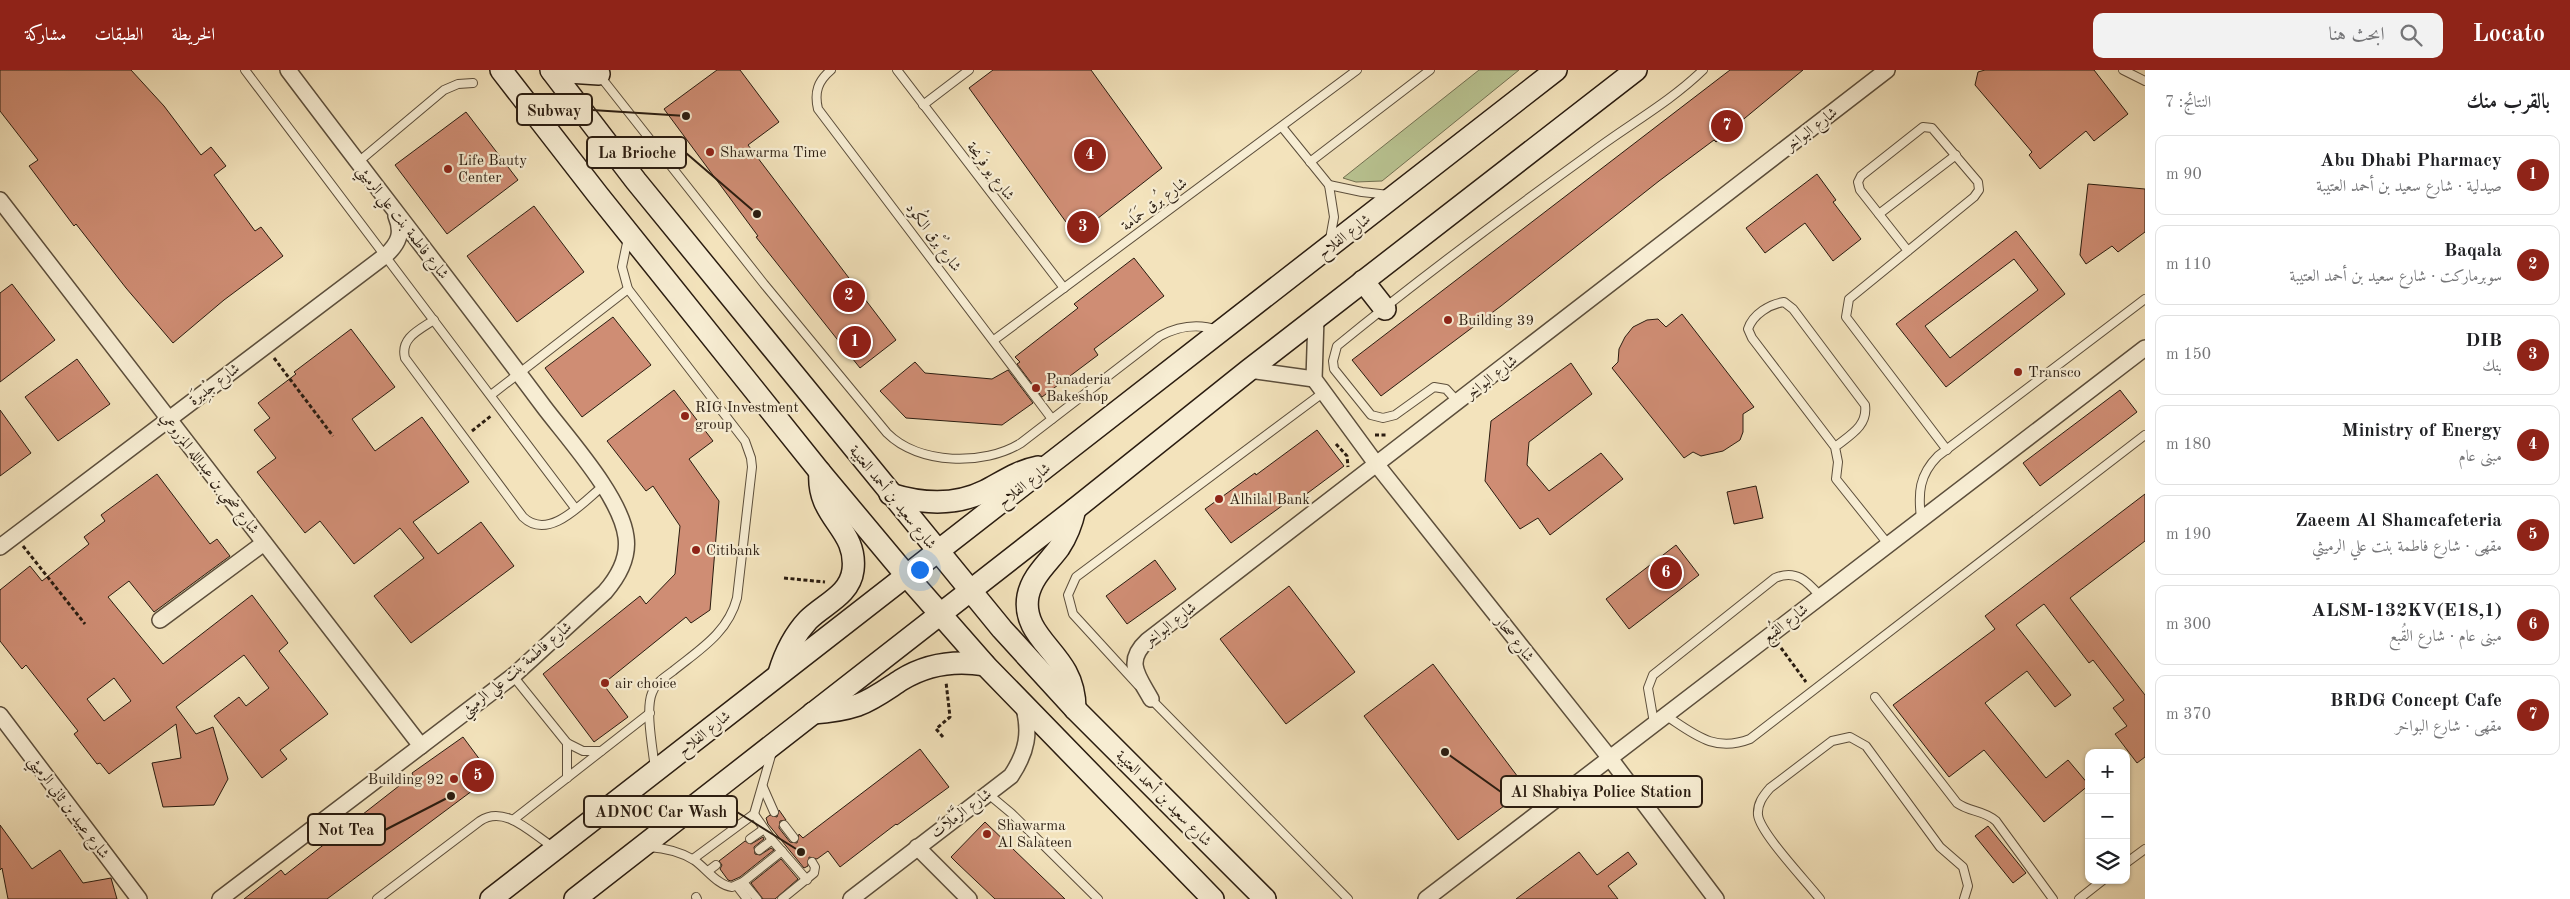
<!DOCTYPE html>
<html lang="ar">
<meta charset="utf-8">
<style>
body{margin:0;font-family:"Old Standard TT",Amiri,serif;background:#f2f2f2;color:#202124;direction:rtl}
.controls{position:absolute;right:15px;bottom:15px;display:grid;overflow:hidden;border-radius:10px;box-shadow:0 1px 4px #0004}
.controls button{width:45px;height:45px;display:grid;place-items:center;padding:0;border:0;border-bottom:1px solid #e0e0e0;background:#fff;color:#202124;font:25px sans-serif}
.you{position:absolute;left:919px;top:499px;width:18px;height:18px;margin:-12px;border:4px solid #fff;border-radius:50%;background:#1a73e8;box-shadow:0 0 0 8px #1a73e833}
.badge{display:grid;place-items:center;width:32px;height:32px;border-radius:50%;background:#8f2418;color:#fff;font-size:16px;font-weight:700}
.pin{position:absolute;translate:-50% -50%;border:2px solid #fff;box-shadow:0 1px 5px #0006}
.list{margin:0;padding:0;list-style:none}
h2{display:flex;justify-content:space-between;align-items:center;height:65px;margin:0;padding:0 20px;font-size:21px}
h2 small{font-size:16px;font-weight:400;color:#757577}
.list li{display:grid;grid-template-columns:32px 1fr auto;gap:15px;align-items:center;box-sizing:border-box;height:80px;margin:0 10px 10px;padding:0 10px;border:1px solid #e0e0e0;border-radius:10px}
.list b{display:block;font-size:19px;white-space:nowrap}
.list p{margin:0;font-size:16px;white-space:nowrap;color:#757577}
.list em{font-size:16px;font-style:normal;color:#757577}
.icon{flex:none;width:28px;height:28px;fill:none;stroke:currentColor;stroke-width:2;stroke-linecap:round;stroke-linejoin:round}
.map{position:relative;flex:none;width:2145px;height:829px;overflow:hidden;direction:ltr}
header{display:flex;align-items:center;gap:30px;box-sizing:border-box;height:70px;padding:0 25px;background:#8f2418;color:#fff}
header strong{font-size:24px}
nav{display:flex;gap:28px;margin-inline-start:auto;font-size:18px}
.search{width:350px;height:45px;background:#f2f2f2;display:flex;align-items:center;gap:12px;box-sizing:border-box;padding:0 18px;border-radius:10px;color:#757577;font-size:19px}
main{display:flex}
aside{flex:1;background:#fff}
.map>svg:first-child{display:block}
</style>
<header>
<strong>Locato</strong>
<div class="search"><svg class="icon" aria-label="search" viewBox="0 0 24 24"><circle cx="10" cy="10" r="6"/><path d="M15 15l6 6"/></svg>ابحث هنا</div>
<nav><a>الخريطة</a><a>الطبقات</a><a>مشاركة</a></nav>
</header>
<main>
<aside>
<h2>بالقرب منك<small>النتائج: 7</small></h2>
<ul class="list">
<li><span class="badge">1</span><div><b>Abu Dhabi Pharmacy</b><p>صيدلية · شارع سعيد بن أحمد العتيبة</p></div><em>90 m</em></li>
<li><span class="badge">2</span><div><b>Baqala</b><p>سوبرماركت · شارع سعيد بن أحمد العتيبة</p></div><em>110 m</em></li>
<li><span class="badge">3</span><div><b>DIB</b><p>بنك</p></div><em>150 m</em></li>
<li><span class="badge">4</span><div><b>Ministry of Energy</b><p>مبنى عام</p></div><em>180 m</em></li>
<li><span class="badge">5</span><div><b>Zaeem Al Shamcafeteria</b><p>مقهى · شارع فاطمة بنت علي الرميثي</p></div><em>190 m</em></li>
<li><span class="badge">6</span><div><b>ALSM-132KV(E18,1)</b><p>مبنى عام · شارع القُبع</p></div><em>300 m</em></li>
<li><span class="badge">7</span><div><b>BRDG Concept Cafe</b><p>مقهى · شارع البواخر</p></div><em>370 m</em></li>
</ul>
</aside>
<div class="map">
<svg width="2145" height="829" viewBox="0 0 2145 829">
<rect width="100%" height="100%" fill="#f3e3bc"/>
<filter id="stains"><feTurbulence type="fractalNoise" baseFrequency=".004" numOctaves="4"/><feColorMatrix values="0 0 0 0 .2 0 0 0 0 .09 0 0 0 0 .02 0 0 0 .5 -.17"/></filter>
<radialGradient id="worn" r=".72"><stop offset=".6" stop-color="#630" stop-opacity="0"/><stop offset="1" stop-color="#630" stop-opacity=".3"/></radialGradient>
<path fill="#b9c492" stroke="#727051" d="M1479,0H1519L1382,111L1356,112L1343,108Z"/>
<g fill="#cf8d74" stroke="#2a1c10" fill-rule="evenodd">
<path d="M0,0H131L164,36L201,85L211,77L226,96L214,105L255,161L261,157L283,186L224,230L173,273L126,218L76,154L74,156L29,96L38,90L0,41Z"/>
<path d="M717,0H740L779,52L748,75L896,270L860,298L756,167L758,166L664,39Z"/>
<path d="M993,0H1091L1162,98L1088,156L1066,152L969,18Z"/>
<path d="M1730,0H1803L1716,72L1714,70L1659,111L1501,236L1381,326L1352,290Z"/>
<path d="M1985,0H2094L2128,44L2094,71L2086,61L2040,99L2029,85L2032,82L1975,15L1978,2Z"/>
<path d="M466,42L518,110L447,164L395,95Z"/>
<path d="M1817,104L1836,130L1833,132L1861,169L1833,191L1805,153L1765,183L1746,158Z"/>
<path d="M2088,114L2145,119V162L2118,182L2112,176L2086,194L2080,185Z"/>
<path d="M534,136L584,202L517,252L467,186Z"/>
<path d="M2016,161L2065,224L1946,317L1896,254ZM2014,189L2038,220L1950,288L1925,256Z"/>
<path d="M1134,188L1164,226L1094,279L1098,285L1042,327L1017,294L1020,292L1015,287L1078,238L1074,234Z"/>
<path d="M12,214L55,270L0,312V223Z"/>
<path d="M1682,244L1754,337L1743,344V362L1740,370L1723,381L1701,386L1693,382L1684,388L1612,298L1618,292L1619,279L1625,267L1633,257L1647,250L1658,249L1666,257Z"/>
<path d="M613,247L651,295L582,347L545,298Z"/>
<path d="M351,259L395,317L352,349L375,381L422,347L469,412L413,452L438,484L481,452L514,496L411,573L374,526L424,488L400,458L354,494L320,451L305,463L257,402L276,388L254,360L270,348L258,333L296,304L294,302Z"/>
<path d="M77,289L110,334L58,371L25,327Z"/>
<path d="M915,292L925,303L992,309L1008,300L1033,333L1002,355L906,348L880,321Z"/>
<path d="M1571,293L1592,324L1529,372L1527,395L1549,421L1601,383L1623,409L1550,465L1538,448L1520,459L1485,411L1491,351Z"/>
<path d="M674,320L713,371L689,389L719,431L710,540L691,553L686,547L603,614L628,647L594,672L543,604L640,526L646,534L675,504L680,456L653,416L646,421L607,371Z"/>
<path d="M2120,320L2137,342L2040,416L2023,393Z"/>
<path d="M0,340L31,383L0,406Z"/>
<path d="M1317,360L1344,396L1293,434L1290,430L1231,473L1205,439L1255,403L1256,405Z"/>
<path d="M157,404L210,474L217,469L230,486L154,542L129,511L108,527L163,594L252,525L288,573L279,581L328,644L280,680L287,689L262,708L214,646L239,627L246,636L269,618L244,585L176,637L196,664L213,657L228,709L214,735L163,737L152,693L181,688L176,654L109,704L100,693L97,694L74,664L78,661L26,595L22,599L0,571V520L30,496L42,511L89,474L84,467L105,451L101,445ZM114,608L131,631L104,651L87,629Z"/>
<path d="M1756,416L1763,448L1734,454L1727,422Z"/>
<path d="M2145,424V471L2070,528L2145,625V687L2137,693L2115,664L2127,656L2113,638L2124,630L2093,590L2089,593L2044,534L2016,555L2071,625L2055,637L2027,601L1985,633L2046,708L2068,690L2089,715L2044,752L1984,680L1949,707L1893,635L1995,559L1985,546Z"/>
<path d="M1676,475L1699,505L1629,559L1606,529Z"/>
<path d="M1155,490L1176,519L1127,554L1106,526Z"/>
<path d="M1289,516L1355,602L1286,654L1220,569Z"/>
<path d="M1433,594L1527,719L1458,770L1364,646Z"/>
<path d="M463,667L492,706L327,829H244L281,800L285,805L413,705L412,703Z"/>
<path d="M920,679L949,717L897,755L896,754L840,797L828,781L817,789L809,787L808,796L804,798L768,754L766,748L770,745L777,747L779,740L786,750L780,751L779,758L790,772L797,773L799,764L803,768Z"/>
<path d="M985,752L1039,804L1065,829H995L957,793L951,787Z"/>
<path d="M0,755L32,799L60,780L83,813L111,808L117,829H8L2,798L0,800Z"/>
<path d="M1988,756L2026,803L2013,813L1975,766Z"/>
<path d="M763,767L764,769L754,777L755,784L760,785L771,778L774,780L740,807L731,811L728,810L720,799L722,795L719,791L745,771L751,774Z"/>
<path d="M1579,782L1597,805L1628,782L1637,794L1608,816L1618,829H1516Z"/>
<path d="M781,789L798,809L775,829H763L751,813Z"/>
</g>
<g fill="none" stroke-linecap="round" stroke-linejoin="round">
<defs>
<g id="lane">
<path d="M245,0L575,438"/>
<path d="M831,0C818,11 814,22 818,39L1052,349"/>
<path d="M897,0L1064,218"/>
<path d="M2123,0L2145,11"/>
<path d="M600,6L764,214L887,363C919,395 984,396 1021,373L1160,266C1179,256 1197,253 1218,260"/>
<path d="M923,35L969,0"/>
<path d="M1282,57L1329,115L1334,147L1330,169"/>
<path d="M1310,92L1430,0"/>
<path d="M357,93L444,20L458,14L473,13"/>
<path d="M1329,115L1362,122L1389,125"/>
<path d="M1879,144L1956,85"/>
<path d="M628,168L622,197L628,219L745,371L751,388L752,397L737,528C728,563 699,580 673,601C665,607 655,613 652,623C645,640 653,680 655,699"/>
<path d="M1908,181L1860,120L1858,112L1861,106L1923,57L1932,58L1978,112L1979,120L1974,127L1849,229L1846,247L1947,380"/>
<path d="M434,250C419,260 400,268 405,288L523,447C549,472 583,432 603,416"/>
<path d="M994,270L1357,0"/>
<path d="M491,325L628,219"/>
<path d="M1458,332L1446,319L1434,317L1395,345L1383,348L1371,345L1334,299L1333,291L1337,276C1419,209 1505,145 1591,83C1628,55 1669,33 1703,0"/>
<path d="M1835,377L1752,268L1748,259C1753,244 1770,234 1784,232L1793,239L1865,335C1868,356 1850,365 1835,377L1838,392L1836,409L1888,474"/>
<path d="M1921,448C1918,423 1919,405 1938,386L2145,229"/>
<path d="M513,606L567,673L583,681H601"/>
<path d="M1138,615L1073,544L1068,525L1076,507L1324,322"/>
<path d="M1149,627L1348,829"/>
<path d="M1875,627L1957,733C1969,742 1984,740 1996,751L2053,829"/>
<path d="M1665,645C1694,664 1714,683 1750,669L2145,365"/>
<path d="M1654,653L1648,618L1653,605L1775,508C1796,499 1807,511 1820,526"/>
<path d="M567,673V708"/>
<path d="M763,717L774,742"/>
<path d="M987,723L1011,743L1098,829"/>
<path d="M754,744L772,770L807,810"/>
<path d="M513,750L650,643"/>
<path d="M784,755L794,768"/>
<path d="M750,769L764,759"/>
<path d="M649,777C664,778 681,782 694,790C706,798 717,815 732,817L743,812L782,781"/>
<path d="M759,780L772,770"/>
<path d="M693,789L754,744L772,682"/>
<path d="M2126,793L2145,779"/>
<path d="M708,801L716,795"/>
<path d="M743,812L757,829"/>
<path d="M737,816L747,829"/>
<path d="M696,827L697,829"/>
<path d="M377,829L480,751C505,734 532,764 553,777"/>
<path d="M782,829L814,803L815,797L812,792"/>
<path d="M1820,829C1807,812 1760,763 1758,745C1757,734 1763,726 1770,718L1832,671L1850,667L1866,676L1940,777L1963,797L1968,816L1964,829"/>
<path d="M2079,829L2103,810"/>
</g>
<g id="street">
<path d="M0,130L421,676"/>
<path d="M1316,248L1314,309L1377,395L1609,687L1716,829"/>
<path d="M1249,300L1314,309"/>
<path d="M0,477L386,185C399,173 403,163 396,146"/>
<path d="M160,550L264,473"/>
<path d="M1151,629C1139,607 1124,592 1147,571L1887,0"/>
<path d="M0,645L139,829"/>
<path d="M917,777L969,829"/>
<path d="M220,829L513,606L605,522C618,507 629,488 626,467C621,427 569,370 544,337C460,224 373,113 288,0"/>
<path d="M851,829L1011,706C1027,682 1031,662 1023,635"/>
<path d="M1426,829L2145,278"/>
</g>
<g id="secondary">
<path d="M501,0L598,125L820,402L906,505L985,595L1213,829"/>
<path d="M551,0L636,111L1002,559L1075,639L1265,829"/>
<path d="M552,1L599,4"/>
<path d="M1363,211L1385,239"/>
<path d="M890,424C922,434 955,436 985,421C1004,411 1018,401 1038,397"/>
<path d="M1075,439C1072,453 1067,466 1059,478C1048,493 1032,506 1028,526C1022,559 1052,576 1066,602C1072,613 1075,626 1075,639"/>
<path d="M779,603C785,583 794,565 808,550C824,534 850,525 853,500C858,458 816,448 820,402"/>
<path d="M813,643C828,642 843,640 858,635C874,629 887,619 901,610C927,594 955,590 985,595"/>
<path d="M491,829L1556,0"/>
<path d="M575,829L1075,439L1249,300L1636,0"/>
</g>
</defs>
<use href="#lane" stroke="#5c4e3b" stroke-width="10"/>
<use href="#street" stroke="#5c4e3b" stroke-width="18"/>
<use href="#secondary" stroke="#2a1c10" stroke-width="24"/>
<g stroke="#2a1c10" stroke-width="3" stroke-dasharray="4 2.5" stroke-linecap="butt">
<path d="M274,288L333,366"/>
<path d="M472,361L492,345"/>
<path d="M1375,365H1388"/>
<path d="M1336,374L1347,386L1348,397"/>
<path d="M23,476L85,554"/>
<path d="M784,508L825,512"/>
<path d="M1781,578L1806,612"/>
<path d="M943,667L936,659L950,647L946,612"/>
</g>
<use href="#lane" stroke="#f7edd3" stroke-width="8"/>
<use href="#street" stroke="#f7edd3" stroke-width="15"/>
<use href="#secondary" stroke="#f7edd3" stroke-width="21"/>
</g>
<g fill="#8f2418" stroke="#f7edd3" stroke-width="2">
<circle cx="710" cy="82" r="5"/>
<circle cx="448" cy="99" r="5"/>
<circle cx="1448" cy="250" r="5"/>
<circle cx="2018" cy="302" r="5"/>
<circle cx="1036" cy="318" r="5"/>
<circle cx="685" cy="346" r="5"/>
<circle cx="1219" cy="429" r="5"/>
<circle cx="696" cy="480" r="5"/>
<circle cx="605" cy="613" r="5"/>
<circle cx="454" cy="709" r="5"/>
<circle cx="987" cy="764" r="5"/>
</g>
<g text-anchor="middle" stroke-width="4.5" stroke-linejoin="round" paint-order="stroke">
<g font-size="15" fill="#2a1c10" stroke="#f7edd3">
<text transform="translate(1811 59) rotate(-38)" y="5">شارع البواخر</text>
<text transform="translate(991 101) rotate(53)" y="5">شارع يو فرَيحة</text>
<text transform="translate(1154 134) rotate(-37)" y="5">شارع بُرق حَمَامة</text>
<text transform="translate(403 152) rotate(52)" y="5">شارع فاطمة بنت علي الرميثي</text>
<text transform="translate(1344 166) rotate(-38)" y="5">شارع الفلاح</text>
<text transform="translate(934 167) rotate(53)" y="5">شارع بُرْق الكُود</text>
<text transform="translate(1491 307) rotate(-38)" y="5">شارع البواخر</text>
<text transform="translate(214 314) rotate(-37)" y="5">شارع جْدِيرَة</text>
<text transform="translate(210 403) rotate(52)" y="5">شارع ضحي بن عبدالله المزروعي</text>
<text transform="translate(1024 415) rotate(-38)" y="5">شارع الفلاح</text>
<text transform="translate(893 427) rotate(51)" y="5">شارع سعيد بن أحمد العتيبة</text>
<text transform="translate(1785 553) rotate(-38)" y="5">شارع القُبع</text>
<text transform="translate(1170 554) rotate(-38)" y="5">شارع البواخر</text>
<text transform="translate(1515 569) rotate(52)" y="5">شارع صحار</text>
<text transform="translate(516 599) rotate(-40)" y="5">شارع فاطمة بنت علي الرميثي</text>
<text transform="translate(704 663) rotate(-39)" y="5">شارع الفلاح</text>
<text transform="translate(1164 728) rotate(45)" y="5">شارع سعيد بن أحمد العتيبة</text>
<text transform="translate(69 737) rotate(53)" y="5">شارع عبيد بن ثاني الرميثي</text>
<text transform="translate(961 743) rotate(-37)" y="5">شارع الرَّمْلاَت</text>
</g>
<g font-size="15" fill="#2a1c10" stroke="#f7edd3" text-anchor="start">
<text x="720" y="87">Shawarma Time</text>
<text x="458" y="95">Life Bauty<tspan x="458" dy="17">Center</tspan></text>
<text x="1458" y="255">Building 39</text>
<text x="2028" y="307">Transco</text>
<text x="1046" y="314">Panaderia<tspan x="1046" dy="17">Bakeshop</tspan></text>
<text x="695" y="342">RIG Investment<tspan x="695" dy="17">group</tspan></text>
<text x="1229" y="434">Alhilal Bank</text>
<text x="706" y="485">Citibank</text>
<text x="615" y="618">air choice</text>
<text x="444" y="714" text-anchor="end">Building 92</text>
<text x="997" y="760">Shawarma<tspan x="997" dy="17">Al Salateen</tspan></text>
</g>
</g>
<path fill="none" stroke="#2a1c10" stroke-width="2" d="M686 46L592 40M757 144L686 83M1445 682L1501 722M801 782L737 742M451 726L385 760"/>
<g fill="#2a1c10" stroke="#f7edd3" stroke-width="2">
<circle cx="686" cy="46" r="5"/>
<circle cx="757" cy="144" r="5"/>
<circle cx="1445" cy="682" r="5"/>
<circle cx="801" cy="782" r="5"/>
<circle cx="451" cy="726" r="5"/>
</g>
<g fill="#f7edd3" stroke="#2a1c10" stroke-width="2">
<rect x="517" y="24" width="75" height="31" rx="5"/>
<rect x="587" y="67" width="99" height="31" rx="5"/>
<rect x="1501" y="706" width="201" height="31" rx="5"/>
<rect x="584" y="726" width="153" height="31" rx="5"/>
<rect x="308" y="744" width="77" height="31" rx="5"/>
</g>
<g font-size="16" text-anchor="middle" font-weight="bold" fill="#2a1c10">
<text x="554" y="46">Subway</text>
<text x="637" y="88">La Brioche</text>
<text x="1601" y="727">Al Shabiya Police Station</text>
<text x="661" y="747">ADNOC Car Wash</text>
<text x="346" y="765">Not Tea</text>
</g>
<rect width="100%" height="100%" filter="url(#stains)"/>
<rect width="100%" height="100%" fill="url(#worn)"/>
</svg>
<div class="controls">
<button>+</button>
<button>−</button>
<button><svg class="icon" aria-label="layers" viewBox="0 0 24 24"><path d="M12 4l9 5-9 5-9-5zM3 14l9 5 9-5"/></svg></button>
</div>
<div class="you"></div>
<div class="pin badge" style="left:855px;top:272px">1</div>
<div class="pin badge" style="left:849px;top:226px">2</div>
<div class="pin badge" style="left:1083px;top:157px">3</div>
<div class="pin badge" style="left:1090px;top:85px">4</div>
<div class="pin badge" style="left:478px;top:706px">5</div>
<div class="pin badge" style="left:1666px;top:503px">6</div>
<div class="pin badge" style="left:1727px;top:56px">7</div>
</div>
</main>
